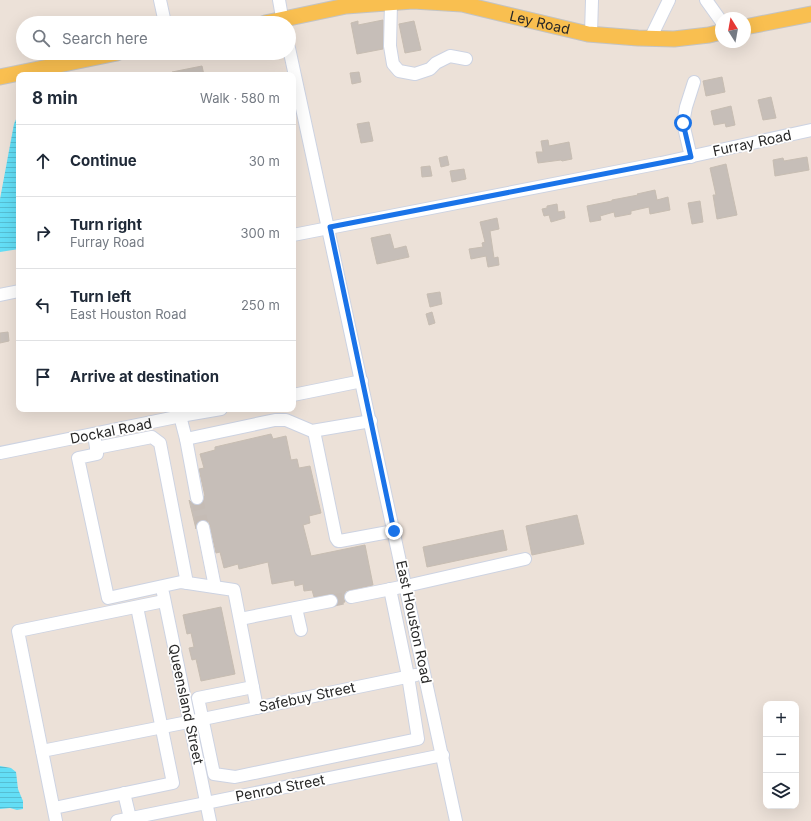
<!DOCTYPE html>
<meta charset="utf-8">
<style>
body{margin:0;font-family:Inter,sans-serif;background:#f2f2f3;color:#1f2937}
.controls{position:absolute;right:12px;bottom:12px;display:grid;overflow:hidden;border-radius:8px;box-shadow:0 4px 16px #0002}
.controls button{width:36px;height:36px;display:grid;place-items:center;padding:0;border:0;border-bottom:1px solid #e0e1e3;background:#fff;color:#1f2937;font:20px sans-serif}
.compass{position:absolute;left:715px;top:12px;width:36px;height:36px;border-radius:50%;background:#fff;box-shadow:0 4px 16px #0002;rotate:349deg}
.stop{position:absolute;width:12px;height:12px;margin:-9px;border:3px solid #1a73e8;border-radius:50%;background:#fff}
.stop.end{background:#1a73e8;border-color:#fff;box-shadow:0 1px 4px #0008}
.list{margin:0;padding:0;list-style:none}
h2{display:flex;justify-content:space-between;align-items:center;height:52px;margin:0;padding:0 16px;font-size:17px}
h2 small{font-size:13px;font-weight:400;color:#747a83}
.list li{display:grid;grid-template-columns:26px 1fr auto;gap:12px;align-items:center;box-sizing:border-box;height:72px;padding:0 16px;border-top:1px solid #e0e1e3}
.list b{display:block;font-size:15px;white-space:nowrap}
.list p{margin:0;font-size:13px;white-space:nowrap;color:#747a83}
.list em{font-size:13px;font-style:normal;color:#747a83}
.icon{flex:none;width:22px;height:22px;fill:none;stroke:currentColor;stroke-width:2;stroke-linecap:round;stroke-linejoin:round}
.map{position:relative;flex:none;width:811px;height:821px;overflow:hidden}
.search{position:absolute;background:#fff;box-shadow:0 4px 16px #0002;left:16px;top:16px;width:280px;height:44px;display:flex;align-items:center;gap:10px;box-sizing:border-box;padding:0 14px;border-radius:22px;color:#747a83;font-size:15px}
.panel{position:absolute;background:#fff;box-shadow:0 4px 16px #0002;left:16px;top:72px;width:280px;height:340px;border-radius:8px}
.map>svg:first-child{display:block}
</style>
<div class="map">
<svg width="811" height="821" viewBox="0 0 811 821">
<defs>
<pattern id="water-rules" width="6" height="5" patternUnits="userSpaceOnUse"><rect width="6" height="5" fill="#63def6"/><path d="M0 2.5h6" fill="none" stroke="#56bed3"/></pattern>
</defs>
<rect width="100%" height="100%" fill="#ece1d8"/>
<g fill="url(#water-rules)">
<path d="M19,112V249L0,252V199L14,124Z"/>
<path d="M0,766L11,768L16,772L18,789L23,801V809L17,810L10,808L0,809Z"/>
</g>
<g fill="#c6beb8" stroke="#c7bdb2">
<path d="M383,20V49L357,54L351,23L358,21V25Z"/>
<path d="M414,21L421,50L405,53L399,24Z"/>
<path d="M202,66L204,75H173L172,72Z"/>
<path d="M359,72L361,82L352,84L350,73Z"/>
<path d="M722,77L725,92L706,96L703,81Z"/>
<path d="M771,97L776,118L763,120L758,100Z"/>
<path d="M731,106L735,125L726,127L725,123L714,125L711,111Z"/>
<path d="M369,122L373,141L361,143L357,124Z"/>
<path d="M548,140L549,146L569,142L572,159L562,161L561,160L538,163L536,152H543L541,141Z"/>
<path d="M447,156L449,165L441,167L439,158Z"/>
<path d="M807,157L809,170L775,176L773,160L783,158L784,161Z"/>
<path d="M726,164L737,215L717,219L713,195H716L710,168Z"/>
<path d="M430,166L432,176L422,177L421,167Z"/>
<path d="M464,169L466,179L452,182L450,171Z"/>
<path d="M655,190L657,200L668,197L670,210L650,214L649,207L631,211V214L615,217L614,212L600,216L601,220L590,222L587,206L612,201V200L638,195L637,194Z"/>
<path d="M700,201L703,222L692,224L688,203Z"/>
<path d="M557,204L558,212L564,211L565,218L551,222L549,215L544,216L542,209L547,208V206Z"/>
<path d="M497,218L499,229L490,231L494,258L498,257L499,265L488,267L486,256L471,259L469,249L483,247L482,243L485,242L480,222Z"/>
<path d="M390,234L394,249L406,246L409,257L377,264L371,238Z"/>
<path d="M440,292L442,304L430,307L427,294Z"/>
<path d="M432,312L435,323L429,325L426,314Z"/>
<path d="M8,332L9,341L0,343V333Z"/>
<path d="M271,434L273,439L286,436L291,460L297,459L299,468L310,466L321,513L309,516L310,523L303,525L311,556L365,545L373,585L350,590L346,591L344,595V599L345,602L338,603V600L337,596L333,594H330L314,597L312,590L304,591L303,584L295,586L294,580L272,584L268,562L239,569L238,564L224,568L220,552L216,553L210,526L209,522L205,520H201L198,521L196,525V529L189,500L194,505H198L202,503L204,500V496H205L199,469L204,468L200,454L215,450V447Z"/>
<path d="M577,515L584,544L532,555L526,526Z"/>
<path d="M503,530L507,550L427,567L423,547Z"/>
<path d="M221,607L235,674L201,681L196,659L192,660L189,648L194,647L191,633L187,634L183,615Z"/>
</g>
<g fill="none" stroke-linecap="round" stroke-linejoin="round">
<g stroke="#c5bcb5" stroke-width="12" stroke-dasharray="12 6" stroke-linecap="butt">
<path d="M197,498L203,527"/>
<path d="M331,601L351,597"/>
</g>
<defs>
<g id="minor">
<path d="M160,0L165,23"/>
<path d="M279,0L283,23"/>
<path d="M706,0L721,21"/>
<path d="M391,3L390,46L393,64L399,71L415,74L430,69L436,63L450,56L466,59"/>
<path d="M591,34L592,0"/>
<path d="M650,39L669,0"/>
<path d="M289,48C347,305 401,563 456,821"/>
<path d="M691,157L683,123L686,107L694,82"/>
<path d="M293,235L661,163L811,130"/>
<path d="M0,295L19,291"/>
<path d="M293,395L362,381"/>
<path d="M180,416L186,439L275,420H286L312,431L371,421"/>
<path d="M314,431L336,538L338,541H340L394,531"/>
<path d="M94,434L97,454L78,458L108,598L181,582L234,590L257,708"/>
<path d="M186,439L197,498"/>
<path d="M96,448L152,437L160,443L187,583"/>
<path d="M0,453L186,415L221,409"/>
<path d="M203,527L215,587"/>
<path d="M163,593L210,821"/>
<path d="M351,597L406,586L525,559"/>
<path d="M296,608L301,630"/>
<path d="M240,619L331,601"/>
<path d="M253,687L198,698L214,774L235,777L418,739L408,676L390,589"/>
<path d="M42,751L18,631L164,601"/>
<path d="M124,793L130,818"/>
<path d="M54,808L173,783L137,607"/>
<path d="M56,821L42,751L203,719L416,675"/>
<path d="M117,821L443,755"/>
</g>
<g id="major">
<path id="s1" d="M265,23L346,6L413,1L462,4L588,34L638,38L674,39L709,35L721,32"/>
<path d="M745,27L811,14"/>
<path d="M0,77L117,53"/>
</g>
</defs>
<use href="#minor" stroke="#cdd3e2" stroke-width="14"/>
<use href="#major" stroke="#c3c3c3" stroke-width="17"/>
<use href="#minor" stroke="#fff" stroke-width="12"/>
<use href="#major" stroke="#f9bf50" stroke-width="15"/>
</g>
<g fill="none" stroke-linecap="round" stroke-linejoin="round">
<path stroke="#1a73e8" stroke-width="5" d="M394,531L330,227L691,157L683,123"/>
</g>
<g text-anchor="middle" stroke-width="3.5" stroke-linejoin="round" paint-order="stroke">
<g font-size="14" fill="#282828" stroke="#fff">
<text dy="5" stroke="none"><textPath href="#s1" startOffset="279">Ley Road</textPath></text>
<text transform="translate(752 143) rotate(-12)" y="5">Furray Road</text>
<text transform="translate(111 431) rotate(-11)" y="5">Dockal Road</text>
<text transform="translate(414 622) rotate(78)" y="5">East Houston Road</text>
<text transform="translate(307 697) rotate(-12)" y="5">Safebuy Street</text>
<text transform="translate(186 704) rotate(78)" y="5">Queensland Street</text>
<text transform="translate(280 788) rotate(-11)" y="5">Penrod Street</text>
</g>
</g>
</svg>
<div class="controls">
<button>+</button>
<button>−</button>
<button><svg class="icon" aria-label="layers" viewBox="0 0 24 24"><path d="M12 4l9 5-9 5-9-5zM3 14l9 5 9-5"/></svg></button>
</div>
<svg class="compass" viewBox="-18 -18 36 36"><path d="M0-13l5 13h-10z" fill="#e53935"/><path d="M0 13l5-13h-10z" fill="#747a83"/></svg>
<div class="stop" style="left:683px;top:123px"></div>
<div class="stop end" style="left:394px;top:531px"></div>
<div class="search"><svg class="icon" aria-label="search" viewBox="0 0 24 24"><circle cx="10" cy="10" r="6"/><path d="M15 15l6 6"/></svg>Search here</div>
<section class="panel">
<h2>8 min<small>Walk · 580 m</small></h2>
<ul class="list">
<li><svg class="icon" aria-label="ahead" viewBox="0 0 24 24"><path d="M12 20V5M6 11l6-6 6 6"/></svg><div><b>Continue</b></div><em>30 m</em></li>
<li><svg class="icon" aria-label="right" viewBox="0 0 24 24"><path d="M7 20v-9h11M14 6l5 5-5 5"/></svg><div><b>Turn right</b><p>Furray Road</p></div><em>300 m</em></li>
<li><svg class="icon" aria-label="left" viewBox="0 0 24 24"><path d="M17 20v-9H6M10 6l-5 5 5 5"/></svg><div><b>Turn left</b><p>East Houston Road</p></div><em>250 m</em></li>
<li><svg class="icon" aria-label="arrive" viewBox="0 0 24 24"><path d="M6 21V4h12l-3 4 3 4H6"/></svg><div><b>Arrive at destination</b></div></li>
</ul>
</section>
</div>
